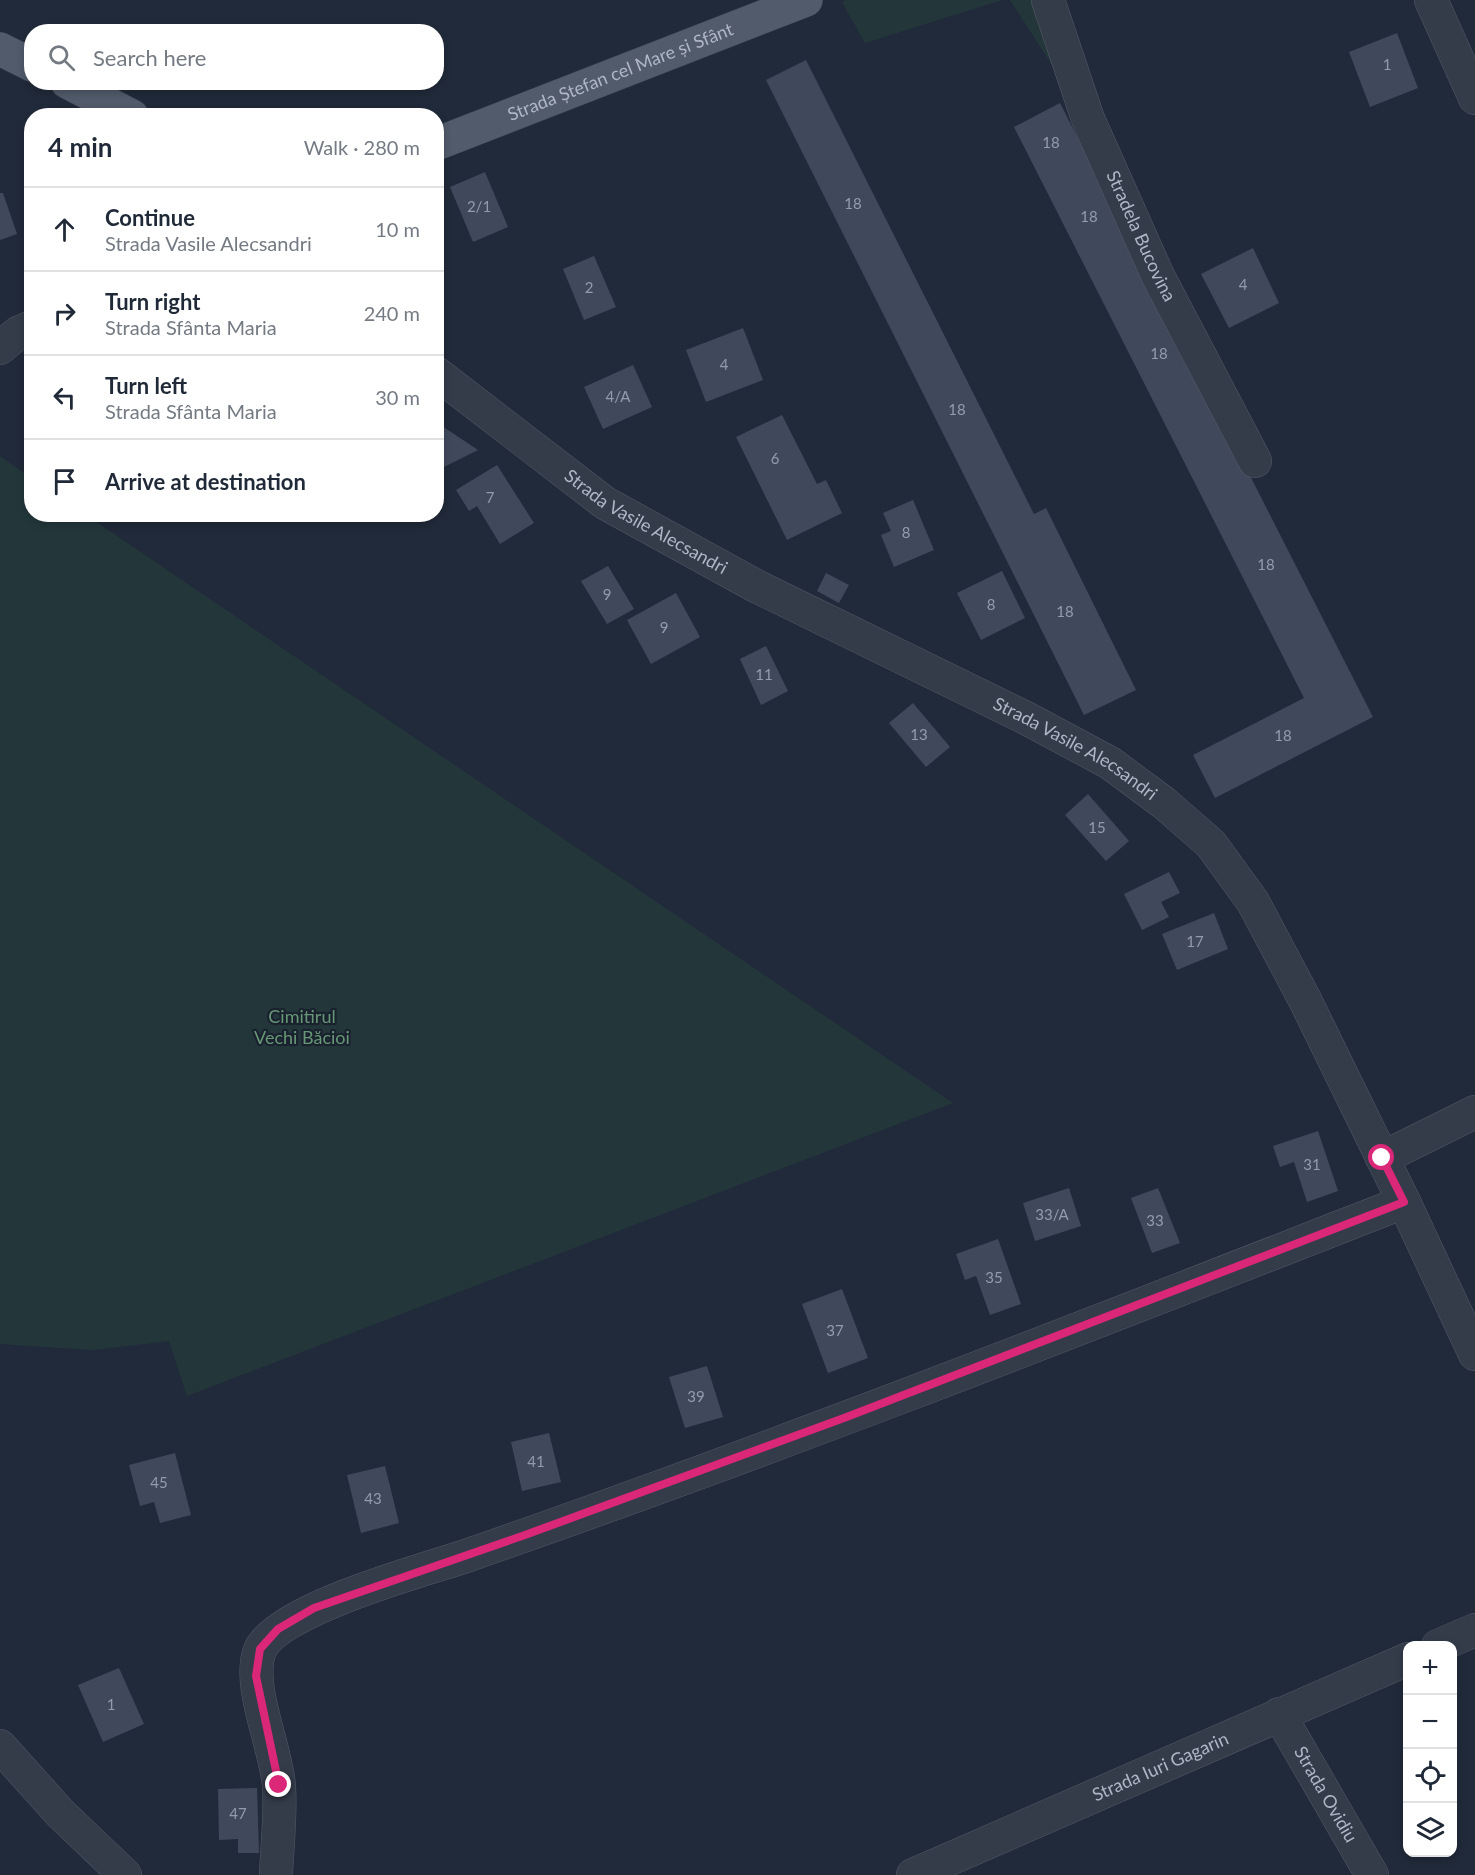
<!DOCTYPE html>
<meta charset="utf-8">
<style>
body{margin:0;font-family:Lato,sans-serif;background:#f6f6f7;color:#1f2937}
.controls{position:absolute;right:18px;bottom:18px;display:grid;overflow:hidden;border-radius:12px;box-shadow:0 3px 9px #0003}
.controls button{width:54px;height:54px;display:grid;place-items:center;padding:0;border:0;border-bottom:2px solid #e0e1e3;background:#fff;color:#1f2937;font:30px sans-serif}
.stop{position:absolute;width:18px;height:18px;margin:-14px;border:4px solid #db2777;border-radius:50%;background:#fff}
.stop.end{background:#db2777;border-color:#fff;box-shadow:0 2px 6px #0008}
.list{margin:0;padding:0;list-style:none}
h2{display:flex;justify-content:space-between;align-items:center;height:78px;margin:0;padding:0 24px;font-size:26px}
h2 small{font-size:20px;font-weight:400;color:#747a83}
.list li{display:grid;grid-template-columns:39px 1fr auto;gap:18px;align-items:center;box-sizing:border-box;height:84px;padding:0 24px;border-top:2px solid #e0e1e3}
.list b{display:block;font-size:22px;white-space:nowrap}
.list p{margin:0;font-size:20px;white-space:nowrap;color:#747a83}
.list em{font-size:20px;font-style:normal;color:#747a83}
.icon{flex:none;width:33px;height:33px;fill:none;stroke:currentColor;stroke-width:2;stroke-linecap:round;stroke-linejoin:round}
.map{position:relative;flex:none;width:1475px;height:1875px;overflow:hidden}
.search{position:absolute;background:#fff;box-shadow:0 3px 9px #0003;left:24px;top:24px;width:420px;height:66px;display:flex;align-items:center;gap:15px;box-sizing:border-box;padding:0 21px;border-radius:24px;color:#747a83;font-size:22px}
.panel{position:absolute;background:#fff;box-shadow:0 3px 9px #0003;left:24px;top:108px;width:420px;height:414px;border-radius:24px}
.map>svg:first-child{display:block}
</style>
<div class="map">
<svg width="1475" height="1875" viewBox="0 0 1475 1875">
<rect width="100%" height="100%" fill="#212a3a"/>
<g fill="#23373b">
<path d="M846,0H1002L865,43L842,2Z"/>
<path d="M1010,0H1039L1068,90Z"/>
<path d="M0,456L31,478L32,514L86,515L953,1103L187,1396L169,1341L93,1350L0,1344Z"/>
</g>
<g fill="#40495c">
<path d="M1397,33L1418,88L1370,107L1349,52Z"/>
<path d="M806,60L1034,514L1046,508L1136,690L1084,715L766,80Z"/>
<path d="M1060,103L1373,717L1215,798L1193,755L1304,698L1014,127Z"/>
<path d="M485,172L508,227L473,242L450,187Z"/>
<path d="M0,193H3L17,234L0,240Z"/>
<path d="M1253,248L1279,303L1229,328L1201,274Z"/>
<path d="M594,256L616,307L584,320L563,269Z"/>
<path d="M743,328L763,380L706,402L686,350Z"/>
<path d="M633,365L652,407L603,429L584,387Z"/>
<path d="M782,415L817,484L826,480L842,513L787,540L736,437Z"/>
<path d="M436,422L478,450L442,468L436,465Z"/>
<path d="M497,465L534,523L500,544L477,506L469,511L456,490Z"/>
<path d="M913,500L934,550L894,567L881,535L891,531L883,513Z"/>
<path d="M608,566L634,609L607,624L581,581Z"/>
<path d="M1002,571L1025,618L981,640L957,593Z"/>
<path d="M826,573L849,585L839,603L817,591Z"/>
<path d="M676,593L700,637L651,664L627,620Z"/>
<path d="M766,646L788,691L761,705L740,659Z"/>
<path d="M913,703L950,747L926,767L889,723Z"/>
<path d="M1088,794L1129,841L1106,861L1065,815Z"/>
<path d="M1169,872L1180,893L1161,902L1169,917L1142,930L1124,894Z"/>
<path d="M1214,913L1228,949L1177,970L1162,934Z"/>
<path d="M1318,1131L1338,1191L1307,1202L1294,1162L1280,1167L1273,1146Z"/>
<path d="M1069,1188L1081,1226L1035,1241L1023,1203Z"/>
<path d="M1158,1188L1180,1243L1152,1253L1131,1198Z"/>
<path d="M998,1239L1021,1304L990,1315L976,1276L965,1280L956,1254Z"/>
<path d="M842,1289L868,1358L828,1373L802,1304Z"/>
<path d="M707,1366L723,1417L685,1428L669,1377Z"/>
<path d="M549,1433L561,1482L522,1491L511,1442Z"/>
<path d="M175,1453L191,1515L160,1523L154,1502L140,1506L129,1465Z"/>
<path d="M385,1466L399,1523L361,1533L347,1475Z"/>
<path d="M119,1668L144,1724L103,1742L78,1685Z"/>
<path d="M257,1788L259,1853H238V1839L219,1840L218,1789Z"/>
</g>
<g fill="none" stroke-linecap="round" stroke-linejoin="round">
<defs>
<g id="minor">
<path id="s1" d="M1048,0L1088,119L1158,276L1255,461"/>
<path d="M1431,0L1475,98"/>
<path d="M0,348L18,333L32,327"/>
<path id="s2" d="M436,373L605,503L756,586L1026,718L1110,763L1164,803L1211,844L1253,902L1305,1000L1404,1202L1475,1354"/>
<path d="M1382,1158L1475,1112"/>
<path d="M1438,1646L1475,1630"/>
<path id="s3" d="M1279,1714L1372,1875"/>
<path d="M0,1746L60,1813L125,1875"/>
<path d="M276,1875C277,1846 281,1816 279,1787C277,1749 246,1685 260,1650C277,1610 420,1571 463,1557C780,1447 1092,1324 1404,1202"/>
<path id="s4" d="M913,1875L1408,1659"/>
</g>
<g id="major">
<path d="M0,49L32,65"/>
<path d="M67,82L132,116"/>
<path id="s5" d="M436,144L806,0"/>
</g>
</defs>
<use href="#minor" stroke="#525a68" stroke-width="34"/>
<use href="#major" stroke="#3e4554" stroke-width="34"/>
<use href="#minor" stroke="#343c4a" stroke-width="33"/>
<use href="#major" stroke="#525b6b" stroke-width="33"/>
</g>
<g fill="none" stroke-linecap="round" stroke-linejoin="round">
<path stroke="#db2777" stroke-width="8" d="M279,1785L256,1676L260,1649L278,1629L314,1608L525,1535L844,1418L1404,1202L1382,1158"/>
</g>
<g text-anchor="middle" stroke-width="4.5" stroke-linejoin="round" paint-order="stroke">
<g font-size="15" fill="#939cac">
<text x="1387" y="70">1</text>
<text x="1051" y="148">18</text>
<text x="853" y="209">18</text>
<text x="479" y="212">2/1</text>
<text x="1089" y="222">18</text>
<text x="1243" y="290">4</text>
<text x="589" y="293">2</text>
<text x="1159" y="359">18</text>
<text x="724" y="370">4</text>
<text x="618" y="402">4/A</text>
<text x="957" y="415">18</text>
<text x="775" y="464">6</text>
<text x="490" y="503">7</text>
<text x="906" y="538">8</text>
<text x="1266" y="570">18</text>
<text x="607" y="600">9</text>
<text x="991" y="610">8</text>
<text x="1065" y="617">18</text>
<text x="664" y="633">9</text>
<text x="764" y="680">11</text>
<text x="919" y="740">13</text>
<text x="1283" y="741">18</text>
<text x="1097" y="833">15</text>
<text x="1195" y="947">17</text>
<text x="1312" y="1170">31</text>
<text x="1052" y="1220">33/A</text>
<text x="1155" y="1226">33</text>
<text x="994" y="1283">35</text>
<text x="835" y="1336">37</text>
<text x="696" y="1402">39</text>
<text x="536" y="1467">41</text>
<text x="159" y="1488">45</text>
<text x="373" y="1504">43</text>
<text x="111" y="1710">1</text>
<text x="238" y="1819">47</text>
</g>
<g font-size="18" fill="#afb7c7" stroke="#1a212f">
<text dy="6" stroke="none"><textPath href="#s5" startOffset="198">Strada Ștefan cel Mare și Sfânt</textPath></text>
<text dy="6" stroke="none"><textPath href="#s1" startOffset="254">Stradela Bucovina</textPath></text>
<text dy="6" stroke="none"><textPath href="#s2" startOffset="258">Strada Vasile Alecsandri</textPath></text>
<text dy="6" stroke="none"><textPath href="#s2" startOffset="744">Strada Vasile Alecsandri</textPath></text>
<text dy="6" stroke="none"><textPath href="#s4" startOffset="270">Strada Iuri Gagarin</textPath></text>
<text dy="6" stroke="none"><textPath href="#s3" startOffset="93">Strada Ovidiu</textPath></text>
</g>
<g font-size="18" fill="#669875" stroke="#1a212f">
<text x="302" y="1023">Cimitirul<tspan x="302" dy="21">Vechi Băcioi</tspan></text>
</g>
</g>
</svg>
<div class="controls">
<button>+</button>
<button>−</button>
<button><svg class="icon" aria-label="locate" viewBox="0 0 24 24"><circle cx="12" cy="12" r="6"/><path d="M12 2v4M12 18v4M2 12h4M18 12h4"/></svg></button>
<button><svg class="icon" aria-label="layers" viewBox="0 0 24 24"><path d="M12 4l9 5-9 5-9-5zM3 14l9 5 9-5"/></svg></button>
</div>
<div class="stop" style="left:1382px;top:1158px"></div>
<div class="stop end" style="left:279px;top:1785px"></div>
<div class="search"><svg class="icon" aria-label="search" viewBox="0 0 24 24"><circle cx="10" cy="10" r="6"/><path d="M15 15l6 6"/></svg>Search here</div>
<section class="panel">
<h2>4 min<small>Walk · 280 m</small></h2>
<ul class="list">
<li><svg class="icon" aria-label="ahead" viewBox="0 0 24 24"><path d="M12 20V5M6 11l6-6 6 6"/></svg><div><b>Continue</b><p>Strada Vasile Alecsandri</p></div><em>10 m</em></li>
<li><svg class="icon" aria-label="right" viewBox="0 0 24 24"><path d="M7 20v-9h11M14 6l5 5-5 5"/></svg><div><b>Turn right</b><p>Strada Sfânta Maria</p></div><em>240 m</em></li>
<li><svg class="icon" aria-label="left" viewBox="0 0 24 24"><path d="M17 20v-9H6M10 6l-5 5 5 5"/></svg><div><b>Turn left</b><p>Strada Sfânta Maria</p></div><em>30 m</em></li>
<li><svg class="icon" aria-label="arrive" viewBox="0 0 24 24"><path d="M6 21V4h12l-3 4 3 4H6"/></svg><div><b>Arrive at destination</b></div></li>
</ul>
</section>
</div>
